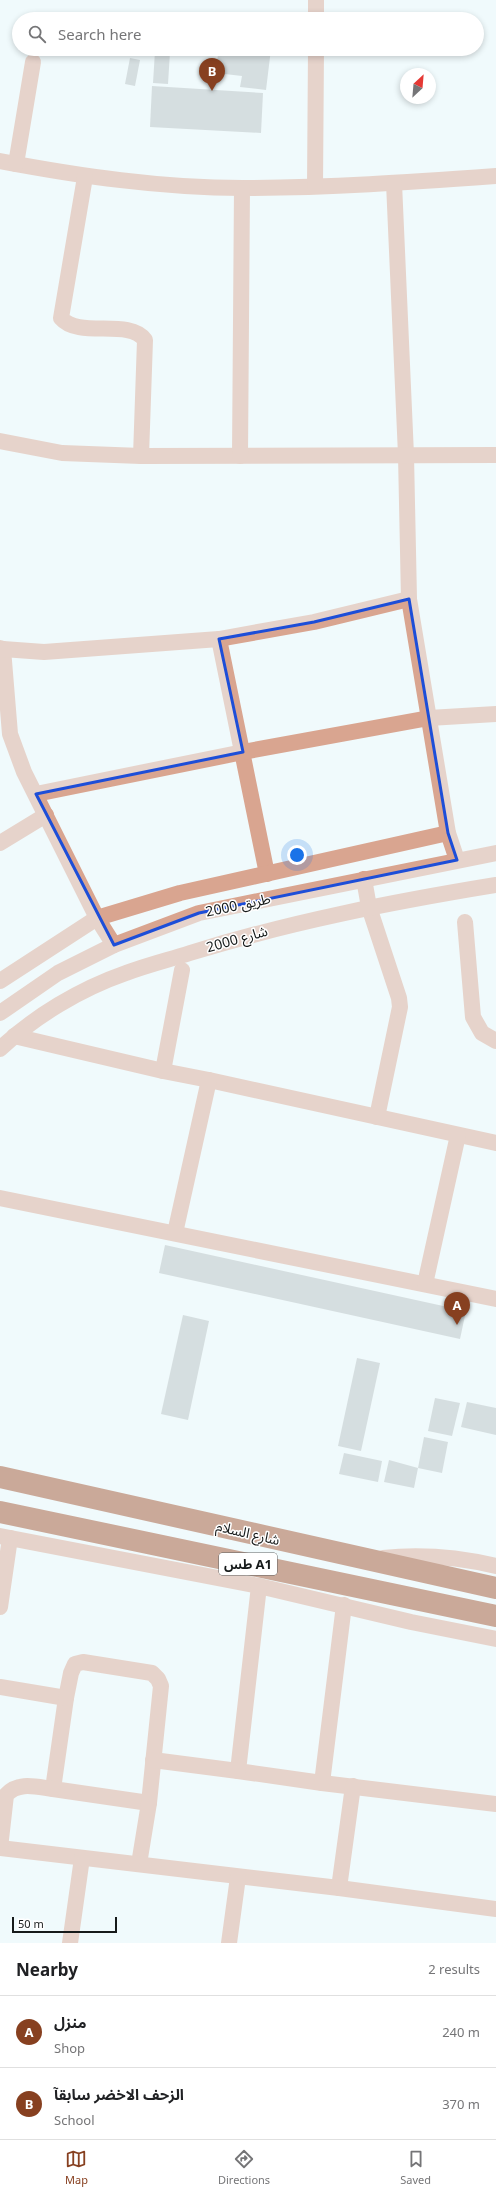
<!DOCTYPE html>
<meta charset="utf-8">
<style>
body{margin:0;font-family:"Noto Sans","Noto Sans Arabic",sans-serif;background:#f2f2f2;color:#202124}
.compass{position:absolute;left:400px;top:68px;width:36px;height:36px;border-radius:50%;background:#fff;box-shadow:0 2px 6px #0003;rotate:26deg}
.scale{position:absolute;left:12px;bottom:10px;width:105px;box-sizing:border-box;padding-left:4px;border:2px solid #161a1a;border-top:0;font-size:11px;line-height:14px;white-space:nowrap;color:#161a1a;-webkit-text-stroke:3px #fff;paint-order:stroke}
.you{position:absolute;left:297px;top:855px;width:14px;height:14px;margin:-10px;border:3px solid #fff;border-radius:50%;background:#1a73e8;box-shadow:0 0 0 6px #1a73e833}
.badge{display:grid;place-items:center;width:26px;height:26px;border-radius:50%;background:#874020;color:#fff;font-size:13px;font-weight:700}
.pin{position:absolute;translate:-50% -33px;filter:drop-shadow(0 1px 2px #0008)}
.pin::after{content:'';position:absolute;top:21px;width:14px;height:12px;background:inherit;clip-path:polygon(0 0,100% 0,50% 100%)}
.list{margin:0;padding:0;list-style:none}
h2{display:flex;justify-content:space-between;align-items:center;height:52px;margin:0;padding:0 16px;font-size:17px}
h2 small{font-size:13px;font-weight:400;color:#757577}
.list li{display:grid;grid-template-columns:26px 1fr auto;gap:12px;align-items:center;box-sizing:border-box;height:72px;padding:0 16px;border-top:1px solid #e0e0e0}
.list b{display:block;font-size:15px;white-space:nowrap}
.list p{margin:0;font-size:13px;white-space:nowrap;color:#757577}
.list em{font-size:13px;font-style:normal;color:#757577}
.icon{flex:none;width:22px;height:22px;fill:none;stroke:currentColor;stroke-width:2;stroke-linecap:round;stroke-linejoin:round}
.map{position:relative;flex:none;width:496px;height:1943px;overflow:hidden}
.search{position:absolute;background:#fff;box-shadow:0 2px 6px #0003;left:12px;right:12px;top:12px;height:44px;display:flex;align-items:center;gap:10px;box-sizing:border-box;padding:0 14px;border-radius:22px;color:#757577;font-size:15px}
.sheet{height:196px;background:#fff}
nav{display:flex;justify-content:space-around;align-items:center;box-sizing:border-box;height:56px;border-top:1px solid #e0e0e0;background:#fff;font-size:11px;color:#757577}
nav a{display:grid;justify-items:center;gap:2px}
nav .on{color:#874020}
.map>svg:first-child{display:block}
</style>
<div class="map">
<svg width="496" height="1943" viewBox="0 0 496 1943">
<rect width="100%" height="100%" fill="#f0fafc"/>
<g fill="#b4bdbf">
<path d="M177,49H271L266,90L240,87L242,76L216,73L218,53Z"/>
<path d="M155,51L170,52L168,84L153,83Z"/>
<path d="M130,58L140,60L135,86L125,84Z"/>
<path d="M152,86L263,93L261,133L150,127Z"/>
<path d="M165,1245L466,1311L460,1339L159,1273Z"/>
<path d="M183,1315L209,1321L188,1420L161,1414Z"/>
<path d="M357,1358L380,1363L361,1451L338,1446Z"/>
<path d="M435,1398L460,1403L452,1436L428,1431Z"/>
<path d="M467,1402L496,1408V1435L461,1427Z"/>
<path d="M424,1437L448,1442L442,1473L418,1468L414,1488L384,1482L389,1460L418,1468Z"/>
<path d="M344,1453L382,1461L378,1482L339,1474Z"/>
</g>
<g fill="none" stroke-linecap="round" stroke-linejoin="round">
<g stroke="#d9a590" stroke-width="16">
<path d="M316,19V0"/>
<path d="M0,161C80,176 161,188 243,188C327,188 412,182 496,176"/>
<path d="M16,164L33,62"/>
<path d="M85,177L61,318C79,339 129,318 145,340L141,456"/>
<path d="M394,183L406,455L409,599L448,833L457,860"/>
<path d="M315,186L316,49"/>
<path d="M0,441L62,453L141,456L496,455"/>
<path d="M240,456L242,188"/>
<path d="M219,639L267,874"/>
<path d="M0,648L3,649L10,734L24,772L97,918L114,945"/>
<path d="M3,649L44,652L219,639L314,622L409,599"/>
<path d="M36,794L243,752L429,718L496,714"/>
<path d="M0,843L46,815"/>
<path d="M364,879L369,907L399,998L400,1007L377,1117"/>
<path d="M465,922L473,1017L482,1033L496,1041"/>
<path d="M0,981L97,918L180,893L448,833"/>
<path d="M0,1013L58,973L114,945L199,913L496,853"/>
<path d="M14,1036L163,1071L209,1080L496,1143"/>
<path d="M0,1049C35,1016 80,989 126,973C147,965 168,960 190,953C290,922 392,902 496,885"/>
<path d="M163,1071L182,970"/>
<path d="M0,1198L496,1299"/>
<path d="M175,1233L209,1080"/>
<path d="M425,1284L458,1135"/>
<path d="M0,1536L259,1586L411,1622L496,1639"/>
<path d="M383,1558C421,1554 458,1557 496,1566"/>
<path d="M259,1586L238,1771L322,1783L496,1804"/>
<path d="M0,1607L10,1538"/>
<path d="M0,1687L66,1698L53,1789L149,1803"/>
<path d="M66,1698L71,1673L75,1664L83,1662L152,1673L158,1679L161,1686L149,1803L139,1864"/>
<path d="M153,1760L238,1771"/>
<path d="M322,1783L344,1605"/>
<path d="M0,1848L339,1888L496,1909"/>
<path d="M0,1848L6,1795C18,1781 37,1787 53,1789"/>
<path d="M339,1888L353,1786"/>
<path d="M70,1943L82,1858"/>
<path d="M229,1943L238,1877"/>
</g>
<g stroke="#9b4823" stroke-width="22">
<path d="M0,1477L496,1588"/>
<path d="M0,1512L496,1616"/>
</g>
</g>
<path d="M0 0H496V1943H0ZM409,599L448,833L457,860L199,913L114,945L36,794L243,752L219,639L314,622Z" fill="#f0fafc" fill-opacity=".55" fill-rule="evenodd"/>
<path fill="none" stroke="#1d4ed8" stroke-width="3" stroke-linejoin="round" d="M409,599L448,833L457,860L199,913L114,945L36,794L243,752L219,639L314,622Z"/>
<g text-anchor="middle" stroke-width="3" stroke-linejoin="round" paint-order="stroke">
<rect fill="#fff" stroke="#5c5f5f" stroke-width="1" x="219" y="1553" width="58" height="22" rx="3"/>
<g font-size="13" font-weight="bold" fill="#161a1a">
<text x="248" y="1569">طس A1</text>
</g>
<g font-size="14" fill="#161a1a" stroke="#fff">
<text transform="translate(238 905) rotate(-12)" y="5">طريق 2000</text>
<text transform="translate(237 939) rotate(-16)" y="5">شارع 2000</text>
<text transform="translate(248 1533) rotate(13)" y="5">شارع السلام</text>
</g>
</g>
</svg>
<svg class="compass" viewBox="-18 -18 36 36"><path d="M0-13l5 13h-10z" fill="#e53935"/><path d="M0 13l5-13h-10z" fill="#757577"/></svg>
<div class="scale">50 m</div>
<div class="you"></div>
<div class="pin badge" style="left:457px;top:1325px">A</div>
<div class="pin badge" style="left:212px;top:91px">B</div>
<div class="search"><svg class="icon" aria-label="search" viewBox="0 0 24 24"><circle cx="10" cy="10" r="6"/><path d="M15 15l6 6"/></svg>Search here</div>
</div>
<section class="sheet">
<h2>Nearby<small>2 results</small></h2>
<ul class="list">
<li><span class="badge">A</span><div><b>منزل</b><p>Shop</p></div><em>240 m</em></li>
<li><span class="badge">B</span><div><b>الزحف الاخضر سابقآ</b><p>School</p></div><em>370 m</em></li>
</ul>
</section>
<nav>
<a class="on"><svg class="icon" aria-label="map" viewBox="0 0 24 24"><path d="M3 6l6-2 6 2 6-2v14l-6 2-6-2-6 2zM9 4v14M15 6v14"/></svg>Map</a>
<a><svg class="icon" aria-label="directions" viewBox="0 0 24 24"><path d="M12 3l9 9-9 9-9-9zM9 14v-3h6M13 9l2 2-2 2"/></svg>Directions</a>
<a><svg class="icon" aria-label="saved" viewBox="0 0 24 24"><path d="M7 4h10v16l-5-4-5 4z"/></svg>Saved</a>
</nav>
